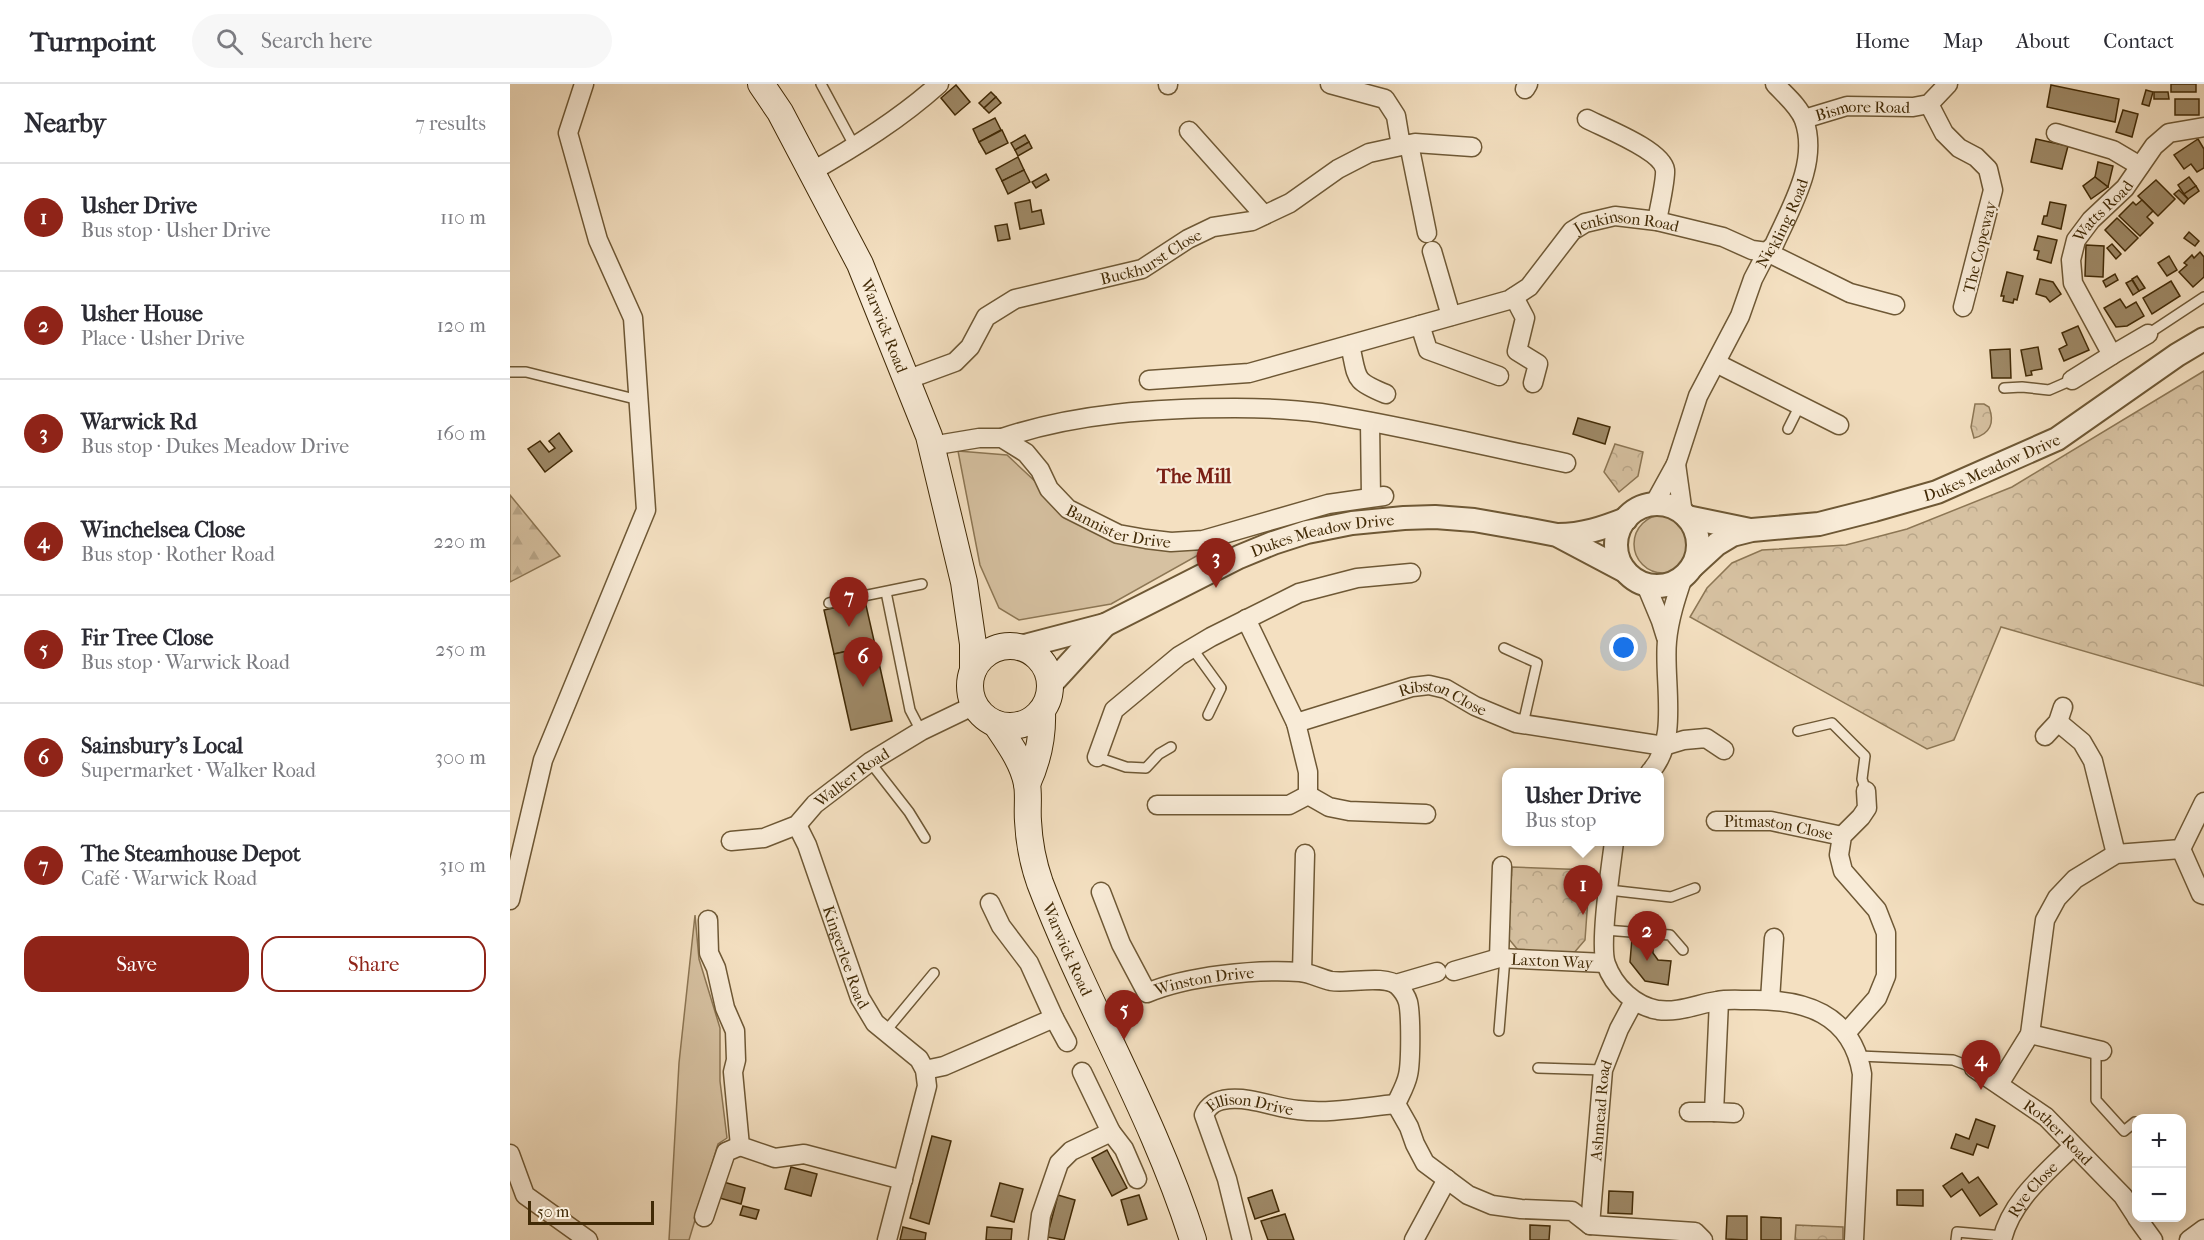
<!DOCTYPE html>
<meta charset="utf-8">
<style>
body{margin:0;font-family:"IM FELL French Canon",serif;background:#f7f7f7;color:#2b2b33}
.controls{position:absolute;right:18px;bottom:18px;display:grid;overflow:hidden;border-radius:12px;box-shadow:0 3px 15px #0003}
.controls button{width:54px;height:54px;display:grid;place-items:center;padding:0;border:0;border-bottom:2px solid #e1e1e2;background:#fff;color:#2b2b33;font:30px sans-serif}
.scale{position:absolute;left:18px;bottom:15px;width:126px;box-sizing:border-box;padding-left:6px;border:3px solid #412a06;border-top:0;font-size:16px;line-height:21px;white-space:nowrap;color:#412a06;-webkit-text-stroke:4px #f8ebd7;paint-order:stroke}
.you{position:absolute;left:1114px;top:564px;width:21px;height:21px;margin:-15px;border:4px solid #fff;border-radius:50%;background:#1a73e8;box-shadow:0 0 0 9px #1a73e833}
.badge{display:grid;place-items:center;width:39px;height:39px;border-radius:50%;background:#8f2418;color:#fff;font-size:20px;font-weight:700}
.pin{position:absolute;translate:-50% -50px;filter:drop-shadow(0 2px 3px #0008)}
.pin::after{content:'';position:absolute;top:32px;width:21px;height:18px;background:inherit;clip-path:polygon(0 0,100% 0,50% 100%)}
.popup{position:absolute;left:992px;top:684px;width:162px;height:78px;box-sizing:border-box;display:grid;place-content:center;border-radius:12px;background:#fff;filter:drop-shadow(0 2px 4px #0005);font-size:20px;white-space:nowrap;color:#7c7c81}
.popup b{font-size:22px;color:#2b2b33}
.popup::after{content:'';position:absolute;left:50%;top:100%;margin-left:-12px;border:12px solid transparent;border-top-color:#fff}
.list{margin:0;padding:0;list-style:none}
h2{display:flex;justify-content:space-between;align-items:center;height:78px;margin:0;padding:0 24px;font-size:26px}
h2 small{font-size:20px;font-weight:400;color:#7c7c81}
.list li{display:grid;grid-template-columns:39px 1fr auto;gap:18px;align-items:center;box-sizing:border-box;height:108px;padding:0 24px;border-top:2px solid #e1e1e2}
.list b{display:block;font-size:22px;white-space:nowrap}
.list p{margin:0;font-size:20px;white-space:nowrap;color:#7c7c81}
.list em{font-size:20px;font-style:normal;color:#7c7c81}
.actions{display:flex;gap:12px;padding:18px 24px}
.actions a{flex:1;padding:14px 0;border:2px solid #8f2418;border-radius:18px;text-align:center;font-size:21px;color:#8f2418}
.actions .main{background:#8f2418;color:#fff}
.icon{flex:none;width:33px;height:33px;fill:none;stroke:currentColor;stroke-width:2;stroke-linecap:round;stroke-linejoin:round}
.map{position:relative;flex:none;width:1694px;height:1156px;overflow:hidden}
header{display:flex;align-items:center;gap:36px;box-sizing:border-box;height:84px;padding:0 30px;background:#fff;border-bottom:2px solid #e1e1e2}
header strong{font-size:28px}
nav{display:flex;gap:33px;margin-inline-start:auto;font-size:21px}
.search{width:420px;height:54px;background:#f7f7f7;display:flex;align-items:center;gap:15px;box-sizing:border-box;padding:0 21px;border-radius:33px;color:#7c7c81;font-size:22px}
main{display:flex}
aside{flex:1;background:#fff}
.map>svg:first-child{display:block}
</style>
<header>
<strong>Turnpoint</strong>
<div class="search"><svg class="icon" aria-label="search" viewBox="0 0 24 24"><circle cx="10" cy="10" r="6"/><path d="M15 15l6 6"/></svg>Search here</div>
<nav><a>Home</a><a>Map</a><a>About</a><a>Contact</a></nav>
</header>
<main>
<aside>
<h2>Nearby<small>7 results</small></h2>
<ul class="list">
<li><span class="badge">1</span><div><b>Usher Drive</b><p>Bus stop · Usher Drive</p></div><em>110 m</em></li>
<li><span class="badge">2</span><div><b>Usher House</b><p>Place · Usher Drive</p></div><em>120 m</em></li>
<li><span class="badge">3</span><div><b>Warwick Rd</b><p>Bus stop · Dukes Meadow Drive</p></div><em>160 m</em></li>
<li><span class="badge">4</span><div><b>Winchelsea Close</b><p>Bus stop · Rother Road</p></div><em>220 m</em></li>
<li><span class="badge">5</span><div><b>Fir Tree Close</b><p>Bus stop · Warwick Road</p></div><em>250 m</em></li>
<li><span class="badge">6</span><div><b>Sainsbury's Local</b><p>Supermarket · Walker Road</p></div><em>300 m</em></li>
<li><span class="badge">7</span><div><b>The Steamhouse Depot</b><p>Café · Warwick Road</p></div><em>310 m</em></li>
</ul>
<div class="actions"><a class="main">Save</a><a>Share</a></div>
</aside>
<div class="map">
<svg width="1694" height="1156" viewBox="0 0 1694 1156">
<defs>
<pattern id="forest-firs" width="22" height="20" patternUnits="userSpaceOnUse" patternTransform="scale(1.5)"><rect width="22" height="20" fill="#d6c1a1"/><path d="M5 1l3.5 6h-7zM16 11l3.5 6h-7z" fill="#b9a689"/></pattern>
<pattern id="park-crowns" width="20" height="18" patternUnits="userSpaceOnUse" patternTransform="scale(1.5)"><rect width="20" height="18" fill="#d6c1a1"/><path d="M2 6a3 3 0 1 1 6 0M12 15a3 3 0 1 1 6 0" fill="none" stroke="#b9a689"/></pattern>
</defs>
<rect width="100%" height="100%" fill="#f4e0c1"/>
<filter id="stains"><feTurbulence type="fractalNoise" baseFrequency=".00333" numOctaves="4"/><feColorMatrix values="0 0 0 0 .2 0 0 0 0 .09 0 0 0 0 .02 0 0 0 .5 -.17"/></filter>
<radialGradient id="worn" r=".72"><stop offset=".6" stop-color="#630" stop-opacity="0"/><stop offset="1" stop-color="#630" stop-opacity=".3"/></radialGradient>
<g fill="#d6c1a1" stroke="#8c7654" stroke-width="1.5">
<path d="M448,367L497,371L573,442L708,460L601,520L509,536L489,524L470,481Z"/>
<circle cx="1153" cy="460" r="29"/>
<path d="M185,831L189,875L210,944V997L217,1054L208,1060L179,1156H159L169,979Z"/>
</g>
<path fill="url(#forest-firs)" stroke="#8c7654" stroke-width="1.5" d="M0,411L50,472L0,498Z"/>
<g fill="url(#park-crowns)" stroke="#8c7654" stroke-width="1.5">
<path d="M1694,287V602L1491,543L1444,656L1417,665L1180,533L1197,504L1222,479L1252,466L1336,461L1397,445L1502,403Z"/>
<path d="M1465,320H1474L1479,323C1485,339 1480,350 1464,354L1461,343Z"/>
<path d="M1105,360L1133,368L1128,392L1109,408L1094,388Z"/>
<path d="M1002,783L1080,786L1075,856L1063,870L1008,866L998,854Z"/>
<path d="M1286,1141L1333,1143V1156H1285Z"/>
</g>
<g fill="#9e8967" stroke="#412a06" stroke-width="1.5">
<rect x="1661" y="0" width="25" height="8"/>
<path d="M446,1L460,18L445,31L431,14Z"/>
<path d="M1541,1L1609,15L1605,38L1537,23Z"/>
<path d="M1636,6L1643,8L1639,22L1632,20Z"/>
<path d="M481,8L486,13L474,24L469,19Z"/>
<path d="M1644,8H1658L1659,15H1644Z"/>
<path d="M486,13L491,19L479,29L474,24Z"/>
<rect x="1665" y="15" width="24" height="16"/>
<path d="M1613,26L1628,30L1622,53L1606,48Z"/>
<path d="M485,34L491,46L469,58L463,45Z"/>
<path d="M492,46L498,59L476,70L469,58Z"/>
<path d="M515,51L519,58L505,66L501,59Z"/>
<path d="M1526,55L1558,62L1552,85L1521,78Z"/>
<path d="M1688,55L1694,65V84L1687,88L1681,80L1674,85L1664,71Z"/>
<path d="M519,58L522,64L508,72L505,66Z"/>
<path d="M508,73L514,86L492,97L486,85Z"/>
<path d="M1588,78L1603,82L1598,103L1585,93Z"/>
<path d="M514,86L520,98L498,110L492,97Z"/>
<path d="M536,90L539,96L526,104L522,98Z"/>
<path d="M1585,93L1598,103L1581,115L1573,102Z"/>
<path d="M1679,93L1686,102L1674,110L1668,101Z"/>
<path d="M1646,96L1665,115L1648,132L1628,112Z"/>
<path d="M1686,102L1689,107L1678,115L1674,110Z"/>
<path d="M1669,106L1678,115L1674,120L1664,110Z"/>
<path d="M520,116L522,128L531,126L534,140L510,145L505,119Z"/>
<path d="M1632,116L1643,127L1637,133L1643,139L1630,152L1609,132L1623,118L1626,121Z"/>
<path d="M1540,118L1556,121L1551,145L1532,140L1534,132H1537Z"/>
<path d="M1607,134L1628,154L1615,167L1595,146Z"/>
<path d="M497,140L500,155L488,157L485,142Z"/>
<path d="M1679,148L1689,157L1685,162L1674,154Z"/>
<path d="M1528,152L1547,156L1541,179L1527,175L1529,167L1524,166Z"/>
<path d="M1602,160L1611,170L1606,175L1597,164Z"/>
<path d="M1576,161L1594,162L1593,193L1575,192Z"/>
<path d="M1690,168L1694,173V193L1683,203L1669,188L1677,181L1674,179L1682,171L1684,174Z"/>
<path d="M1659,172L1667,186L1657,192L1648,179Z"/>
<path d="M1497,188L1513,192L1507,216L1504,215L1503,219L1493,217L1494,212H1491Z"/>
<path d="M1605,190L1608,196L1596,203L1593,197Z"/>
<path d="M1627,192L1635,204L1629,207L1622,195Z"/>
<path d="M1530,195L1543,198L1551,210L1540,218L1536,213L1526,210Z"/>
<path d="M1622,196L1629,207L1623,211L1616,199Z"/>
<path d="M1661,197L1670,212L1642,230L1633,214Z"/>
<path d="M1610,215L1616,224L1626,218L1634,232L1617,242L1606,243L1594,224Z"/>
<path d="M1568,242L1579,266L1554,277L1549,265L1557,261L1552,249Z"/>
<path d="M1528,263L1532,285L1521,287L1522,291L1516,292L1511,266Z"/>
<path d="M1500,265L1501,294H1482L1480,266Z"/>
<path d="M1068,334L1100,343L1095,360L1063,350Z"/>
<path d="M49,349L62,367L35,388L18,365L30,357L39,368L45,364L39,357Z"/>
<path d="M355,517L365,561L324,570L314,526Z"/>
<path d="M365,561L382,637L341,646L324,570Z"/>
<path d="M1122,854L1143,855V869L1148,876L1161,877L1158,901L1135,897L1120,878Z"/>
<path d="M1466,1035L1485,1042L1478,1064L1467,1060L1463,1071L1441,1064L1446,1050L1459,1055Z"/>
<path d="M422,1052L441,1057L419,1140L400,1134Z"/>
<path d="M597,1066L617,1104L602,1112L582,1074Z"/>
<path d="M281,1083L307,1090L301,1112L275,1105Z"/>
<path d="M1452,1089L1459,1099L1468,1093L1487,1120L1470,1132L1452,1105L1441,1113L1433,1102Z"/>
<path d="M210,1097L235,1104L231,1120L206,1113Z"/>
<path d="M490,1099L513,1105L504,1138L481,1132Z"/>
<path d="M762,1106L769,1127L745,1135L738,1114Z"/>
<path d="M1387,1106H1413V1122L1387,1121Z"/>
<path d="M1099,1107L1123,1108L1122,1130L1098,1129Z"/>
<path d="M548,1111L565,1116L554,1156L537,1153Z"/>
<path d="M629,1111L637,1135L618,1141L611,1116Z"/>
<path d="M233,1122L249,1126L246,1135L230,1131Z"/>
<path d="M775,1130L784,1156H758L751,1137Z"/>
<path d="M1217,1132H1237V1156L1216,1155Z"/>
<path d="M1251,1133L1271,1134V1156H1251Z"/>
<path d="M1020,1141L1040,1142L1039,1156H1020Z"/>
<path d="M393,1143L416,1149L415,1156H390Z"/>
<path d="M477,1143L502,1145L501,1156H476Z"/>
</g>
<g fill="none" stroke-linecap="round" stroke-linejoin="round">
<defs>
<g id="service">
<path d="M311,0L345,63"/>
<path d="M1638,250L1694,213"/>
<path d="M0,288H16L129,316"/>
<path d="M1494,304L1512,303L1539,306L1562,296"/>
<path d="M1278,345L1290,321"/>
<path d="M376,508L400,626L411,647"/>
<path d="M319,519L412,500"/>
<path d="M682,564L711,604L698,631"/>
<path d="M994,564L1027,579L1013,640"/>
<path d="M1288,647L1322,639L1355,672L1352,695L1356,707"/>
<path d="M587,673L616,683L636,684L649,670L661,663"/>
<path d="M360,678L399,728L415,754"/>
<path d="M1099,806L1161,813L1185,804"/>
<path d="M1095,846L1160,851L1173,866"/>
<path d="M989,947L995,874"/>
<path d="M375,948L424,889"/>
<path d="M1586,965V1016L1614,1047L1625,1038"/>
<path d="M1349,972L1443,976L1464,984"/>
<path d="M1028,984L1093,986"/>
<path d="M1446,1156L1447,1148L1493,1152"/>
</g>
<g id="minor">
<path d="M658,0V1"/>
<path d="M820,0L875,15L886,32L891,62"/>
<path d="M1015,5L1018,0"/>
<path d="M1419,20L1434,49L1449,64L1466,73L1478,85L1483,106L1453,223"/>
<path d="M1077,35C1094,44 1152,66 1155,86C1156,96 1149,125 1147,137"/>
<path id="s1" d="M1294,35L1337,22L1403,23L1419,20L1438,0"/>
<path d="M679,47L754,131"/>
<path d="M1546,49L1603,66L1630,82"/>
<path d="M899,60L917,149"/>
<path d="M301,88C347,62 390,35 429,0"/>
<path d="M922,167L941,232"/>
<path d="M1004,213L1015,234L1007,267L1028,280L1023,299"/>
<path d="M910,241L918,266L989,292"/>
<path id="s2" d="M1638,250L1602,271L1563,199L1561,176L1566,156L1581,136L1615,104L1644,62L1659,49L1694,43"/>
<path d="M840,261C848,295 842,296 876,310"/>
<path d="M1206,279L1329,341"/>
<path id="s3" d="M396,296L445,278L460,263L476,233L505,215L632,185L678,155L703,143L742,137L780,119L828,85L859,69L905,59L962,63"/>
<path id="s4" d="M639,296L739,289L999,216L1019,203L1062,147L1075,139L1105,132L1147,137L1213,153L1242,166L1257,168L1340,209L1385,221"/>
<path d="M1562,296L1602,271"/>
<path d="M860,338L861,413"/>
<path d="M492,354C566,329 647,324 725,324C754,324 782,325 811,329C893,342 974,362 1056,379"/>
<path id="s5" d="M421,362L469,354H492L516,369L530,386L539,405L558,425L608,450L636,455L661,458L693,456L818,420L874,412"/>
<path d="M1166,380L1173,430"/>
<path id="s6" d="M1144,420L1166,380L1188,312L1230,232L1243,195L1257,168L1264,161C1281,123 1309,78 1294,36C1289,22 1275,11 1265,0"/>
<path d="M1136,501L1151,537L1156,553"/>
<path d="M736,535L786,639"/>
<path d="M1548,638L1572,658L1583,677L1606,770"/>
<path d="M1535,652L1548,638L1553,623"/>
<path d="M587,673L604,626L669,572L701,553L789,509L847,494L901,489"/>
<path d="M1140,688C1170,657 1153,596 1157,557C1159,535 1166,514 1173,493"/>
<path id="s7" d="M798,711V688L786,639L902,603L919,601L936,605L965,622L1006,639L1154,662L1174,656L1196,654L1214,666"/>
<path d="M798,711L819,723L839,727L916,730"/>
<path d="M647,721H779L798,711"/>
<path id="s8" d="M1206,737H1261L1332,752"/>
<path id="s9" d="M287,741L297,761L350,914L365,939L409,975L415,986L417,1002L377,1156"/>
<path id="s10" d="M221,757L254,754L287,741L305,720L360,678L411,647L465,621"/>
<path d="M1104,758C1101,782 1089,861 1096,880C1104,903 1125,922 1148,926C1168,929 1188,920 1207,917C1217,915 1229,916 1239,916C1294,915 1342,929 1352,990L1344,1156"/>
<path d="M1671,765L1691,810L1694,811"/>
<path id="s11" d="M591,808L611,860L637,909C677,892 746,885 790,888C801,889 811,895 821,897C839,900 875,890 888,902C893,907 896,911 898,918C901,930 901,978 898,991C896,1001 890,1011 886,1020"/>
<path d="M0,816L33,676L136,426L123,234L88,156L58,49L74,0"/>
<path d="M198,836L199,869L206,884L215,924L225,947L226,976L223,988L230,1062L265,1074L294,1070L393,1096"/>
<path d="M989,874L992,782"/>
<path id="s12" d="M944,887L989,874L1095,879"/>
<path d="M792,888L795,770"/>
<path d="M886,900L927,888"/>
<path d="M1260,916L1264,854"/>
<path d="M1209,917L1204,1028L1224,1029"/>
<path d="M544,934L557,958"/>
<path d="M1336,949L1367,914L1376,892V849L1367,826L1333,787L1329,771L1332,752L1351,733L1357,724L1356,707"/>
<path d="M1520,950L1592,967"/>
<path id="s13" d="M1464,984L1536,1033L1613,1112L1626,1132"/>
<path d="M415,986L434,982L544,934L519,879L491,842L480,819"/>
<path d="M1489,1000L1520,950L1535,836L1547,814L1565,795L1606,770L1671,765L1694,718"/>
<path id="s14" d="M886,1020L899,1043L905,1060L915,1079L958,1111L982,1121L1011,1125L1062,1127L1080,1141L1093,986L1109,945L1124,917"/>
<path d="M1179,1028H1204"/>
<path d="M601,1048L614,1065L627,1095"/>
<path d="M0,1070L15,1111L78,1156"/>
<path d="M194,1133L216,1068L230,1062"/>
<path d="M1627,1134L1643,1156"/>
<path d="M1080,1141L1185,1148L1193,1156"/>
<path d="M528,1156L531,1131L549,1079L561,1067L601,1048L572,988"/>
<path id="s15" d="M732,1156L717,1095L694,1031C699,1020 707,1016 719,1015C743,1013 765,1024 788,1026C819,1030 854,1023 886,1020"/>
<path d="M904,1156L937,1095"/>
<path id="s16" d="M1492,1156C1501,1117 1535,1090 1563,1062"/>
<path d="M1679,1156L1694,1145"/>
</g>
<g id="tertiary">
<circle cx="1147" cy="461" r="41"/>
<path d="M1177,433L1240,446"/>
<path d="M1048,451C1073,451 1093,444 1116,435"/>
<path id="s17" d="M1183,482L1207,460L1222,451L1242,446L1309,440L1364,426L1427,408L1547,355L1667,271L1694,255"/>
<path id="s18" d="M511,563L595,541L729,473L763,459L797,448L842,439L894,434L925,433L964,436L1021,446L1047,451L1115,487"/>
<path d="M541,600L595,541"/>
</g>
<g id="secondary">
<path id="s19" d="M251,0L270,28L350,180L419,352L454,498L463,560V586"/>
<circle cx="500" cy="602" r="40"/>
<path id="s20" d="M486,640C498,658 513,678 517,700C519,712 517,725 518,737C519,758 523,779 530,799C576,920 644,1032 683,1156"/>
<path d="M517,700C528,676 533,654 532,628"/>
</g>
</defs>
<use href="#service" stroke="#6e5835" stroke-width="12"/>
<use href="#minor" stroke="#6e5835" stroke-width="21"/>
<use href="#tertiary" stroke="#6e5835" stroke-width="26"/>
<use href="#secondary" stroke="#412a06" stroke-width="28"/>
<use href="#service" stroke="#f8ebd7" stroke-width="9"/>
<use href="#minor" stroke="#f8ebd7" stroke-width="18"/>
<use href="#tertiary" stroke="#f8ebd7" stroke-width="22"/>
<use href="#secondary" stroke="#f8ebd7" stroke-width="26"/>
</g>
<g text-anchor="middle" stroke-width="4.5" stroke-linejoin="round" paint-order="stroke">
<g font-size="16" fill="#412a06" stroke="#f8ebd7">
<text dy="6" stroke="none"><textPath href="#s1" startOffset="60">Bismore Road</textPath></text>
<text dy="6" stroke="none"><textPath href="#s2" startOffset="207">Watts Road</textPath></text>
<text dy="6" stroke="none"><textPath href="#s6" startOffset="310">Nickling Road</textPath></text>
<text dy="6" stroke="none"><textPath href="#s4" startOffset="522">Jenkinson Road</textPath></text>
<text transform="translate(1469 163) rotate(-76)" y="6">The Copeway</text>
<text dy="6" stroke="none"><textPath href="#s3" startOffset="285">Buckhurst Close</textPath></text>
<text dy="6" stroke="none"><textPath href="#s19" startOffset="272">Warwick Road</textPath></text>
<text dy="6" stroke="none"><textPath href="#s17" startOffset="320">Dukes Meadow Drive</textPath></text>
<text dy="6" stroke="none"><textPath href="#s5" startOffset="225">Bannister Drive</textPath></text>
<text dy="6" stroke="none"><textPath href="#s18" startOffset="324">Dukes Meadow Drive</textPath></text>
<text dy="6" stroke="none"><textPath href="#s7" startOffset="228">Ribston Close</textPath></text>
<text dy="6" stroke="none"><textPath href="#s10" startOffset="142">Walker Road</textPath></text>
<text dy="6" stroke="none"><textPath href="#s8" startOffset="63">Pitmaston Close</textPath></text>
<text dy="6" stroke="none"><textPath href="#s20" startOffset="240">Warwick Road</textPath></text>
<text dy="6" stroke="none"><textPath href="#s9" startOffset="141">Kingerlee Road</textPath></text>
<text dy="6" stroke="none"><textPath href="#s12" startOffset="100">Laxton Way</textPath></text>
<text dy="6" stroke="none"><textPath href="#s11" startOffset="170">Winston Drive</textPath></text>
<text dy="6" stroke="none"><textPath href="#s14" startOffset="364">Ashmead Road</textPath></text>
<text dy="6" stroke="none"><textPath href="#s15" startOffset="183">Ellison Drive</textPath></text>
<text dy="6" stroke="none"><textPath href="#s13" startOffset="106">Rother Road</textPath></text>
<text dy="6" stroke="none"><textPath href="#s16" startOffset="60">Rye Close</textPath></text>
</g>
<g font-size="20" font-weight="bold" fill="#7a1f14" stroke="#f8ebd7">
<text x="684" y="399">The Mill</text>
</g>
</g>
<rect width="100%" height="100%" filter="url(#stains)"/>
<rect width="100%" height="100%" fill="url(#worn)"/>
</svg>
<div class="controls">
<button>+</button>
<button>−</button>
</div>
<div class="scale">50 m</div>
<div class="you"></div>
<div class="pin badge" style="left:1073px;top:831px">1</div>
<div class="popup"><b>Usher Drive</b>Bus stop</div>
<div class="pin badge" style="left:1137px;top:877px">2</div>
<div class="pin badge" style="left:706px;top:504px">3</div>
<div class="pin badge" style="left:1471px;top:1006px">4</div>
<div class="pin badge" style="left:614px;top:956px">5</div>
<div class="pin badge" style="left:353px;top:603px">6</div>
<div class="pin badge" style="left:339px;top:543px">7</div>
</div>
</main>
